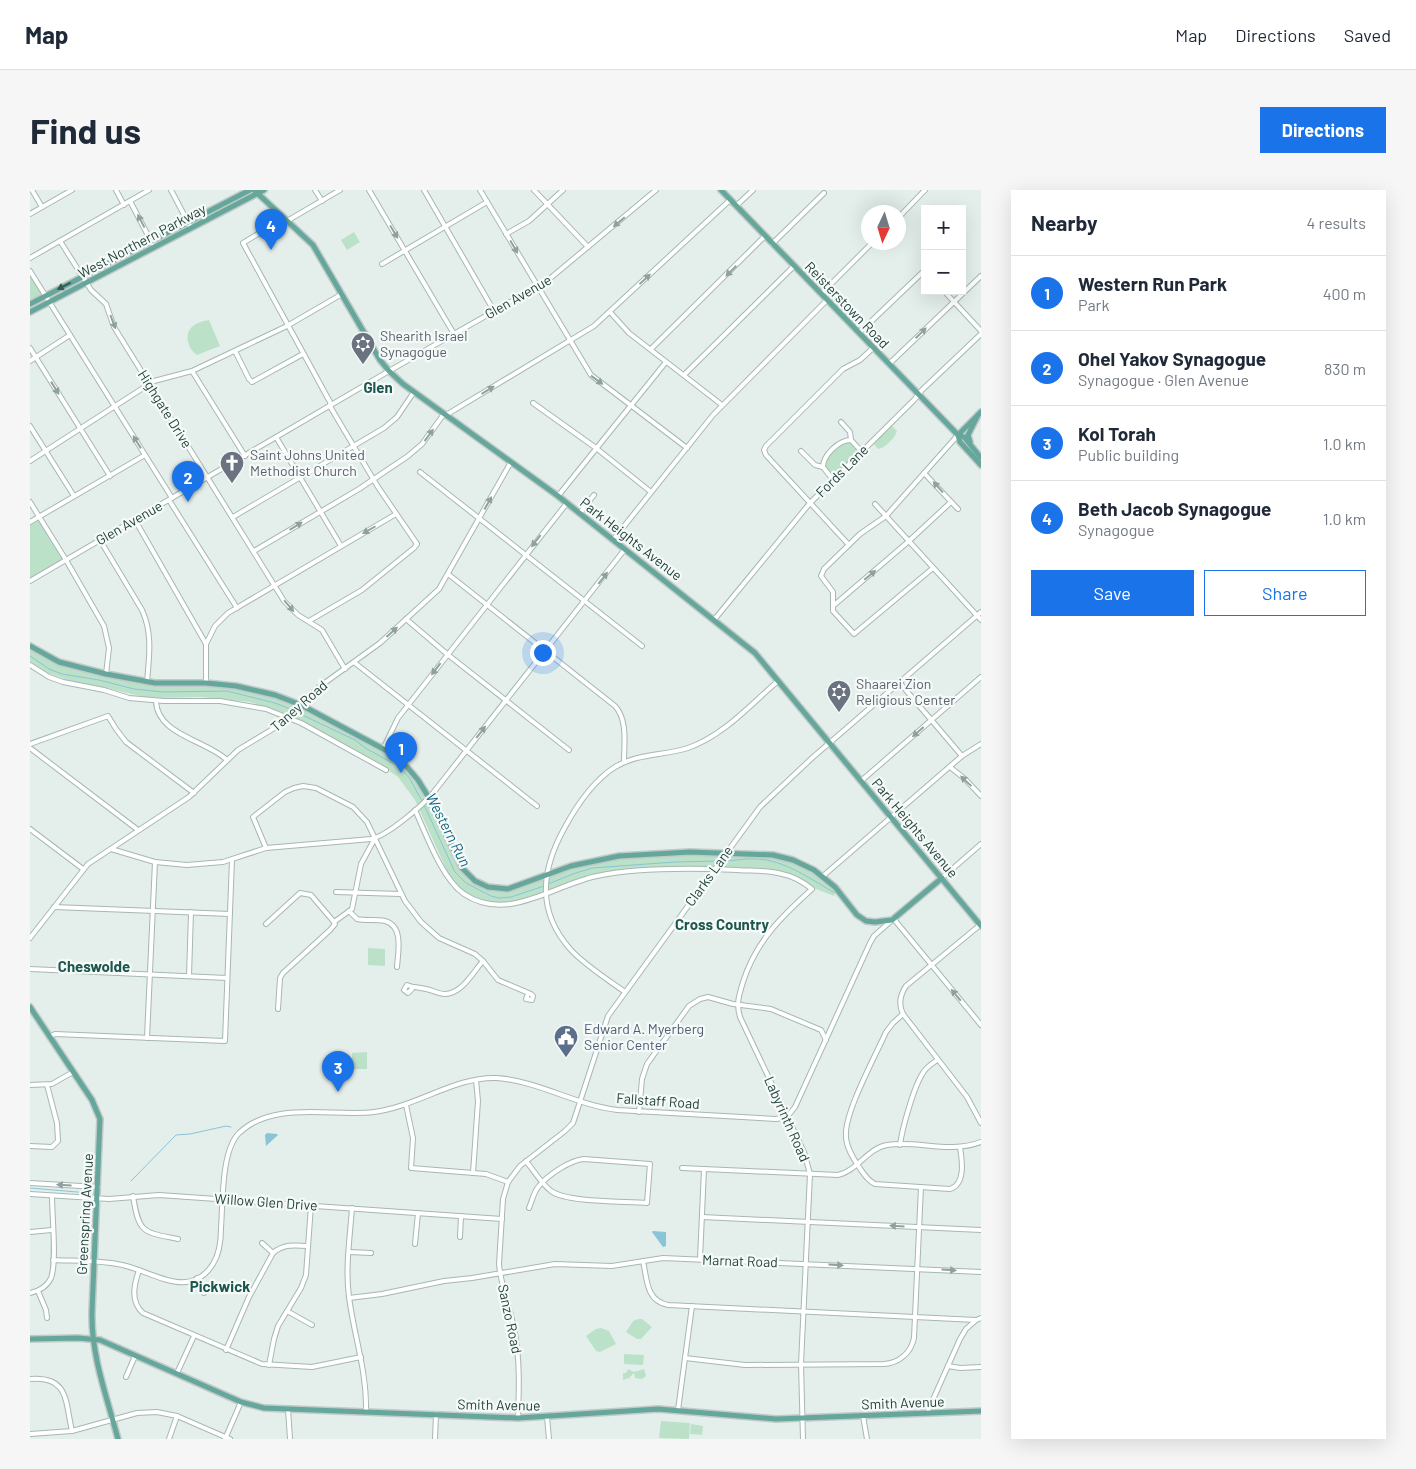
<!DOCTYPE html>
<meta charset="utf-8">
<style>
body{margin:0;font-family:Barlow,sans-serif;background:#f6f6f7;color:#1f2937}
.controls{position:absolute;right:15px;top:15px;display:grid;overflow:hidden;border-radius:0px;box-shadow:0 5px 20px #0002}
.controls button{width:45px;height:45px;display:grid;place-items:center;padding:0;border:0;border-bottom:1px solid #e0e1e3;background:#fff;color:#1f2937;font:25px sans-serif}
.compass{position:absolute;left:831px;top:15px;width:45px;height:45px;border-radius:50%;background:#fff;box-shadow:0 5px 20px #0002;rotate:184deg}
.you{position:absolute;left:512px;top:462px;width:18px;height:18px;margin:-12px;border:4px solid #fff;border-radius:50%;background:#1a73e8;box-shadow:0 0 0 8px #1a73e833}
.badge{display:grid;place-items:center;width:32px;height:32px;border-radius:50%;background:#1a73e8;color:#fff;font-size:16px;font-weight:700}
.pin{position:absolute;translate:-50% -41px;filter:drop-shadow(0 1px 2px #0008)}
.pin::after{content:'';position:absolute;top:26px;width:18px;height:15px;background:inherit;clip-path:polygon(0 0,100% 0,50% 100%)}
.list{margin:0;padding:0;list-style:none}
h2{display:flex;justify-content:space-between;align-items:center;height:65px;margin:0;padding:0 20px;font-size:21px}
h2 small{font-size:16px;font-weight:400;color:#747a83}
.list li{display:grid;grid-template-columns:32px 1fr auto;gap:15px;align-items:center;box-sizing:border-box;height:75px;padding:0 20px;border-top:1px solid #e0e1e3}
.list b{display:block;font-size:19px;white-space:nowrap}
.list p{margin:0;font-size:16px;white-space:nowrap;color:#747a83}
.list em{font-size:16px;font-style:normal;color:#747a83}
.actions{display:flex;gap:10px;padding:15px 20px}
.actions a{flex:1;padding:11px 0;border:1px solid #1a73e8;border-radius:0px;text-align:center;font-size:18px;color:#1a73e8}
.actions .main{background:#1a73e8;color:#fff}
.map{position:relative;flex:none;width:951px;height:1249px;overflow:hidden;border-radius:0px}
header{display:flex;align-items:center;gap:30px;box-sizing:border-box;height:70px;padding:0 25px;background:#fff;border-bottom:1px solid #e0e1e3}
header strong{font-size:24px}
nav{display:flex;gap:28px;margin-inline-start:auto;font-size:18px}
.intro{display:flex;align-items:center;justify-content:space-between;box-sizing:border-box;height:120px;padding:0 30px}
h1{margin:0;font-size:35px}
.button{padding:12px 22px;border-radius:0px;background:#1a73e8;color:#fff;font-size:18px;font-weight:700}
main{display:flex;gap:30px;padding:0 30px}
aside{flex:1;background:#fff;border-radius:0px;box-shadow:0 5px 20px #0002}
.map>svg:first-child{display:block}
</style>
<header>
<strong>Map</strong>
<nav><a>Map</a><a>Directions</a><a>Saved</a></nav>
</header>
<div class="intro"><h1>Find us</h1><a class="button">Directions</a></div>
<main>
<div class="map">
<svg width="951" height="1249" viewBox="0 0 951 1249">
<rect width="100%" height="100%" fill="#e4efeb"/>
<g fill="#bce1c9">
<path d="M324,42L330,52L317,60L311,50Z"/>
<path d="M0,85L12,104L0,110Z"/>
<path d="M179,130L190,156L167,165C158,159 153,144 163,136C168,132 174,131 179,130Z"/>
<path d="M861,235L867,241C865,248 855,258 848,259L843,253Z"/>
<path d="M815,251H820L829,259L828,261L802,288L795,277V270Z"/>
<path d="M9,329L34,369L0,390V334Z"/>
<path d="M0,459L23,473L53,482L125,496L176,495L213,500L246,509L281,524L357,564L375,579L391,600L428,678L439,691L458,701H480L549,677L583,670L649,665H681L739,667L762,672L789,686L805,702L804,706L786,699L764,685L755,682L681,676H649L584,681L562,685L484,712L472,714L460,712L438,704L430,698L417,681L385,610L368,587L345,571L270,530L252,522L220,512L170,507L129,508L114,507L72,497L46,493L15,482L0,471Z"/>
<path d="M338,758L355,759V776L338,775Z"/>
<path d="M337,862V879H322V863Z"/>
<path d="M608,1129H612L622,1137L611,1149H607L596,1142L603,1131Z"/>
<path d="M571,1138L579,1141L586,1154L570,1162L566,1161L556,1146L566,1139Z"/>
<path d="M594,1164L614,1165L613,1175L594,1174Z"/>
<path d="M598,1179L604,1182L614,1179L616,1186L612,1189L605,1188L604,1183L599,1188L593,1190V1183H596Z"/>
<path d="M631,1231L660,1233L659,1249L629,1248Z"/>
<path d="M661,1234L673,1236L672,1245L660,1244Z"/>
</g>
<g fill="#89c4d7">
<path d="M237,943L247,944L248,945L236,956L235,945Z"/>
<path d="M623,1041L636,1042V1056L633,1057L622,1042Z"/>
</g>
<g fill="none" stroke-linecap="round" stroke-linejoin="round">
<g stroke="#89c4d7" stroke-width="1">
<path d="M0,466L19,479L32,484L69,490L104,499L133,502L197,501L245,513L263,520"/>
<path d="M266,522L325,550L337,559L370,577L380,589L392,611"/>
<path d="M394,615L425,682L436,693L461,706L469,708L481,707L514,696"/>
<path d="M692,671C703,671 716,668 727,669C755,670 782,690 805,703"/>
<path d="M518,694L543,684L562,678L645,672L688,671"/>
<path d="M101,991L146,945L160,944L196,936L201,937"/>
<path d="M0,998L59,1003"/>
</g>
<defs>
<g id="minor">
<path d="M2,0L12,17"/>
<path d="M86,0L94,15"/>
<path d="M141,0L161,38"/>
<path d="M285,0L292,11"/>
<path d="M339,0L424,144"/>
<path d="M394,0L464,121"/>
<path d="M450,0L561,185L657,258"/>
<path d="M504,0L558,57"/>
<path d="M100,11L122,53"/>
<path d="M706,16L723,0"/>
<path d="M0,24L42,0"/>
<path d="M254,28L213,53L300,212L301,218L348,297L387,354"/>
<path d="M868,28L895,0"/>
<path d="M257,31L310,0"/>
<path d="M476,44L499,31L533,0"/>
<path d="M30,51L61,100L76,114L84,137L254,411L268,425L292,440L315,479"/>
<path d="M742,54L794,3"/>
<path d="M0,68L119,0"/>
<path d="M352,74L457,12"/>
<path d="M0,81L142,308"/>
<path d="M914,101L951,141"/>
<path d="M791,104L843,52"/>
<path d="M580,122L599,143L692,215"/>
<path d="M829,143L895,80"/>
<path d="M0,158L80,286"/>
<path d="M621,159L735,46"/>
<path d="M205,161L219,189L222,192L273,164"/>
<path d="M0,171L40,145"/>
<path d="M859,174L951,86"/>
<path d="M162,181L215,266"/>
<path d="M654,185L764,76"/>
<path d="M503,213L566,258L621,302"/>
<path d="M416,225L564,136L700,10"/>
<path d="M811,232L820,242L821,250L832,262"/>
<path d="M0,236L44,306"/>
<path d="M246,247L311,356"/>
<path d="M771,261L785,275L793,277L803,290"/>
<path d="M0,271L124,191L162,181L257,136L312,104"/>
<path d="M793,277C793,265 809,250 821,250"/>
<path d="M390,282L612,456"/>
<path d="M894,283L928,319"/>
<path d="M528,306L636,172"/>
<path d="M139,310L207,418"/>
<path d="M0,312L36,370L74,436L79,458L76,484"/>
<path d="M845,314L951,430"/>
<path d="M550,323L564,305"/>
<path d="M203,327L354,238L367,227L384,202"/>
<path d="M105,330L176,454V493"/>
<path d="M0,332L115,265"/>
<path d="M70,350L112,420C123,444 119,467 117,492"/>
<path d="M583,350L683,225L797,110"/>
<path d="M819,355L736,265L734,260L736,256L813,179L830,170L843,158"/>
<path d="M224,361L329,299L378,266L392,254L414,224"/>
<path d="M903,378L824,444L803,421V402L791,386L794,379L830,344L856,326L928,245"/>
<path d="M418,384L585,516C598,530 594,554 594,572"/>
<path d="M0,391L359,181L517,91L626,0"/>
<path d="M803,416L879,351L921,312"/>
<path d="M376,429L417,464L539,560"/>
<path d="M684,430L780,313L884,210L892,200L951,144"/>
<path d="M279,431L332,400L384,358L387,354"/>
<path d="M176,454L185,436L198,423L366,324"/>
<path d="M325,473L507,616"/>
<path d="M0,475L19,487L33,492L74,500L99,508L134,511H190L236,519L271,533L356,580"/>
<path d="M869,492L932,566"/>
<path d="M126,511C127,545 176,550 197,570"/>
<path d="M0,554L78,526L86,539L96,552L164,603"/>
<path d="M0,558L108,640"/>
<path d="M353,559L368,528L537,313"/>
<path d="M920,577L935,589L951,606"/>
<path d="M831,591L951,487"/>
<path d="M385,620C396,644 412,689 434,704C478,733 523,695 567,686C610,677 663,678 707,680C722,681 737,680 752,684C763,686 773,692 782,699C751,727 726,751 713,792C709,805 706,814 710,827L774,962L780,984L771,1174L773,1249"/>
<path d="M0,639L53,679"/>
<path d="M236,658L223,627L255,602L264,598L273,596L286,598L323,617L337,632L375,711L391,732L409,748L445,764L453,771L468,790L501,804L503,806L502,810L496,809L498,804"/>
<path d="M81,659L125,672L157,675L193,672L236,658L341,649C357,646 392,616 403,603L595,359"/>
<path d="M793,686L932,566L951,554"/>
<path d="M912,688L951,654"/>
<path d="M306,702L371,704"/>
<path d="M24,717L200,724"/>
<path d="M319,721L327,729C336,731 346,729 355,731C374,736 368,763 367,777"/>
<path d="M863,728L951,835"/>
<path d="M236,734L270,703L281,705L304,732"/>
<path d="M950,735L876,796C870,805 868,814 873,824L937,907L951,933"/>
<path d="M0,748L58,674L159,607L208,560L251,534L289,497L350,453L409,399L481,272"/>
<path d="M0,779L197,788"/>
<path d="M159,786L161,722"/>
<path d="M382,799L378,803L374,800L377,795C384,798 388,797 396,799C402,800 408,804 415,804C432,804 443,782 453,771"/>
<path d="M595,802C577,789 556,776 541,760C506,721 511,680 535,637C547,615 563,591 585,577C608,563 633,566 658,558C693,546 720,515 748,491"/>
<path d="M248,819L250,788L253,783L300,740L305,734L304,732L322,719L331,674L345,648"/>
<path d="M873,824L863,833L856,842C846,865 814,923 816,946C816,957 823,968 829,977C834,984 837,990 845,994L920,999C936,994 932,970 930,957"/>
<path d="M20,846L25,844L195,851L202,670"/>
<path d="M117,848L125,672"/>
<path d="M0,895L22,894L43,882"/>
<path d="M376,915L383,948L381,978L456,984L478,992"/>
<path d="M609,922L612,889L617,874L659,816L670,809L678,807L703,814L741,819L791,840L796,850"/>
<path d="M870,955C872,939 884,896 893,883C896,877 902,874 907,870"/>
<path d="M0,956L22,957L28,951L27,933L17,895"/>
<path d="M496,971C504,981 511,993 521,1001C538,1013 595,1011 617,1013L620,974L554,969C540,970 518,985 509,996C504,1001 502,1011 499,1018"/>
<path d="M652,978L808,985C827,981 838,958 857,955C889,950 918,964 951,952"/>
<path d="M443,983L448,911L446,890"/>
<path d="M0,993L68,997"/>
<path d="M0,1004L79,1009L129,1005L472,1029"/>
<path d="M103,1006C109,1044 113,1042 148,1049"/>
<path d="M322,1018C320,1047 315,1078 319,1107C324,1146 337,1181 336,1221"/>
<path d="M672,1027L951,1040"/>
<path d="M0,1042L22,1040"/>
<path d="M430,1047L431,1026"/>
<path d="M232,1053L243,1063"/>
<path d="M385,1054L388,1023"/>
<path d="M319,1062L341,1063"/>
<path d="M670,1069L674,979"/>
<path d="M23,1070C44,1071 66,1070 87,1074C119,1078 158,1113 183,1074C190,1063 191,1050 191,1038C193,1013 191,961 209,943C244,910 301,927 344,922C386,917 426,886 467,888C508,891 546,915 587,920L746,929L757,927L765,917L840,753L844,746L861,731"/>
<path d="M613,1071C617,1089 616,1111 638,1115L946,1130L951,1128"/>
<path d="M109,1080C104,1095 100,1111 113,1123L232,1174L282,1177L331,1167"/>
<path d="M167,1088L174,1103"/>
<path d="M8,1101L16,1120L17,1128"/>
<path d="M0,1103C9,1101 17,1097 21,1088C27,1072 22,1026 22,1006"/>
<path d="M319,1108L352,1104L414,1091L442,1088L525,1074L582,1076L633,1068L951,1082"/>
<path d="M257,1121L282,1135"/>
<path d="M196,1160L219,1107L243,1063C253,1054 265,1055 278,1056"/>
<path d="M655,1168L715,1175L854,1174C869,1173 881,1163 884,1148L891,997"/>
<path d="M239,1175L244,1149L248,1136L271,1098L276,1085L281,1015"/>
<path d="M918,1176L930,1178L951,1177"/>
<path d="M147,1183L164,1146"/>
<path d="M96,1187L105,1166"/>
<path d="M0,1189C39,1186 35,1211 42,1241"/>
<path d="M258,1219L260,1249"/>
<path d="M648,1220L662,1116"/>
<path d="M897,1223L930,1149L936,1139L945,1131"/>
<path d="M833,1226L837,1249"/>
<path d="M517,1227L519,1249"/>
<path d="M488,1228C489,1199 490,1172 485,1143C481,1120 471,1098 469,1074L473,1009L478,992L490,976L535,941L543,933L578,826L730,617L782,568L951,422"/>
<path d="M0,1244L42,1241L107,1223L127,1222L147,1226L200,1249"/>
<path d="M139,1249L147,1226"/>
<path d="M195,1249L211,1212"/>
<path d="M405,1249L406,1224"/>
</g>
<g id="major">
<path d="M224,0L283,55L350,170L359,181L373,194L528,306L725,463L951,736"/>
<path d="M691,0L928,245L934,247L951,268"/>
<path d="M0,114L220,0"/>
<path d="M0,122L234,0"/>
<path d="M928,245L930,252L951,275"/>
<path d="M928,245L951,222"/>
<path d="M940,252L938,245L948,225"/>
<path d="M0,456L29,472L76,484L125,493H176L206,496L245,505L271,515L359,562L377,577L388,590L399,608L432,678L445,691L458,697L478,699L541,676L589,666L660,662L743,665L763,670L784,680L805,697L827,725L836,731L845,732L862,730L912,688"/>
<path d="M0,817L62,910L70,929L62,1122C61,1166 77,1207 88,1249"/>
<path d="M0,1149L48,1148L70,1150L211,1212L234,1218L488,1228L628,1219L746,1229L951,1221"/>
</g>
</defs>
<use href="#minor" stroke="#a6b8b3" stroke-width="6"/>
<use href="#major" stroke="#c1cac8" stroke-width="8"/>
<use href="#minor" stroke="#fff" stroke-width="4"/>
<use href="#major" stroke="#66a79c" stroke-width="5"/>
</g>
<defs><path id="oneway-solid" d="M-6-.8H1V-3.2L6.5 0L1 3.2V.8H-6Z" transform="scale(1.25)"/></defs>
<g fill="#90a09e">
<use href="#oneway-solid" transform="translate(111 31) rotate(-118)"/>
<use href="#oneway-solid" transform="translate(589 32) rotate(140)"/>
<use href="#oneway-solid" transform="translate(364 42) rotate(59)"/>
<use href="#oneway-solid" transform="translate(484 57) rotate(60)"/>
<use href="#oneway-solid" transform="translate(701 81) rotate(135)"/>
<use href="#oneway-solid" transform="translate(615 89) rotate(-43)"/>
<use href="#oneway-solid" transform="translate(83 132) rotate(69)"/>
<use href="#oneway-solid" transform="translate(891 143) rotate(-44)"/>
<use href="#oneway-solid" transform="translate(567 190) rotate(36)"/>
<use href="#oneway-solid" transform="translate(25 198) rotate(58)"/>
<use href="#oneway-solid" transform="translate(458 200) rotate(-31)"/>
<use href="#oneway-solid" transform="translate(399 245) rotate(-54)"/>
<use href="#oneway-solid" transform="translate(107 252) rotate(-122)"/>
<use href="#oneway-solid" transform="translate(908 297) rotate(-132)"/>
<use href="#oneway-solid" transform="translate(458 313) rotate(-61)"/>
<use href="#oneway-solid" transform="translate(266 336) rotate(-31)"/>
<use href="#oneway-solid" transform="translate(339 340) rotate(150)"/>
<use href="#oneway-solid" transform="translate(506 351) rotate(128)"/>
<use href="#oneway-solid" transform="translate(840 385) rotate(-40)"/>
<use href="#oneway-solid" transform="translate(573 388) rotate(-52)"/>
<use href="#oneway-solid" transform="translate(259 416) rotate(49)"/>
<use href="#oneway-solid" transform="translate(362 442) rotate(-42)"/>
<use href="#oneway-solid" transform="translate(406 479) rotate(128)"/>
<use href="#oneway-solid" transform="translate(451 542) rotate(-52)"/>
<use href="#oneway-solid" transform="translate(888 542) rotate(139)"/>
<use href="#oneway-solid" transform="translate(936 591) rotate(-137)"/>
<use href="#oneway-solid" transform="translate(926 805) rotate(-130)"/>
<use href="#oneway-solid" transform="translate(34 995) rotate(-176)"/>
<use href="#oneway-solid" transform="translate(867 1036) rotate(-177)"/>
<use href="#oneway-solid" transform="translate(806 1075) rotate(3)"/>
<use href="#oneway-solid" transform="translate(919 1080) rotate(3)"/>
</g>
<use fill="#335b54" href="#oneway-solid" transform="translate(34 96) rotate(153)"/>
<defs>
<symbol id="synagogue-pin" viewBox="-11 -11 22 30"><path d="M0 17L-7.5 6A9.5 9.5 0 1 1 7.5 6Z" fill="#6b7280" stroke="#f5faf8"/><path d="M0-6.5L5.6 3.2H-5.6ZM0 6.5L5.6-3.2H-5.6Z" fill="#fff"/></symbol>
<symbol id="church-pin" viewBox="-11 -11 22 30"><path d="M0 17L-7.5 6A9.5 9.5 0 1 1 7.5 6Z" fill="#6b7280" stroke="#f5faf8"/><path d="M-1.2-6h2.4v3.5h3.3v2.4h-3.3V6h-2.4V-.1h-3.3v-2.4h3.3Z" fill="#fff"/></symbol>
<symbol id="civic-pin" viewBox="-11 -11 22 30"><path d="M0 17L-7.5 6A9.5 9.5 0 1 1 7.5 6Z" fill="#5c6f8a" stroke="#f5faf8"/><path d="M-.6-6.5H3V-4.5H.6V-3L4-1V1h2V6H-6V1h2V-1L-.6-3ZM-1.2 2.5V6h2.4V2.5Z" fill="#fff"/></symbol>
</defs>
<g fill-rule="evenodd">
<use href="#synagogue-pin" x="319" y="140" width="28" height="38"/>
<use href="#church-pin" x="188" y="259" width="28" height="38"/>
<use href="#synagogue-pin" x="795" y="488" width="28" height="38"/>
<use href="#civic-pin" x="522" y="833" width="28" height="38"/>
</g>
<g text-anchor="middle" stroke-width="4.5" stroke-linejoin="round" paint-order="stroke">
<g font-size="14" fill="#22423c" stroke="#f5faf8">
<text transform="translate(112 51) rotate(-28)" y="5">West Northern Parkway</text>
<text transform="translate(488 107) rotate(-30)" y="5">Glen Avenue</text>
<text transform="translate(817 115) rotate(46)" y="5">Reisterstown Road</text>
<text transform="translate(135 219) rotate(58)" y="5">Highgate Drive</text>
<text transform="translate(812 281) rotate(-45)" y="5">Fords Lane</text>
<text transform="translate(99 333) rotate(-30)" y="5">Glen Avenue</text>
<text transform="translate(601 349) rotate(38)" y="5">Park Heights Avenue</text>
<text transform="translate(269 516) rotate(-41)" y="5">Taney Road</text>
<text transform="translate(885 638) rotate(50)" y="5">Park Heights Avenue</text>
<text transform="translate(679 686) rotate(-54)" y="5">Clarks Lane</text>
<text transform="translate(628 911) rotate(4)" y="5">Fallstaff Road</text>
<text transform="translate(757 929) rotate(66)" y="5">Labyrinth Road</text>
<text transform="translate(236 1012) rotate(4)" y="5">Willow Glen Drive</text>
<text transform="translate(55 1024) rotate(-87)" y="5">Greenspring Avenue</text>
<text transform="translate(710 1071) rotate(2)" y="5">Marnat Road</text>
<text transform="translate(480 1129) rotate(78)" y="5">Sanzo Road</text>
<text transform="translate(873 1213) rotate(-2)" y="5">Smith Avenue</text>
<text transform="translate(469 1215) rotate(1)" y="5">Smith Avenue</text>
</g>
<g font-size="14" fill="#5b616d" stroke="#f5faf8" text-anchor="start">
<text x="350" y="151">Shearith Israel<tspan x="350" dy="16">Synagogue</tspan></text>
<text x="220" y="270">Saint Johns United<tspan x="220" dy="16">Methodist Church</tspan></text>
<text x="826" y="499">Shaarei Zion<tspan x="826" dy="16">Religious Center</tspan></text>
</g>
<g font-size="14" fill="#4e5e75" stroke="#f5faf8" text-anchor="start">
<text x="554" y="844">Edward A. Myerberg<tspan x="554" dy="16">Senior Center</tspan></text>
</g>
<g font-size="15" font-weight="bold" fill="#1c564d" stroke="#f5faf8">
<text x="348" y="203">Glen</text>
<text x="692" y="740">Cross Country</text>
<text x="64" y="782">Cheswolde</text>
<text x="190" y="1102">Pickwick</text>
</g>
<g font-size="15" font-style="italic" fill="#176883" stroke="#f5faf8">
<text transform="translate(418 640) rotate(63)" y="5">Western Run</text>
</g>
</g>
</svg>
<div class="controls">
<button>+</button>
<button>−</button>
</div>
<svg class="compass" viewBox="-18 -18 36 36"><path d="M0-13l5 13h-10z" fill="#e53935"/><path d="M0 13l5-13h-10z" fill="#747a83"/></svg>
<div class="you"></div>
<div class="pin badge" style="left:371px;top:583px">1</div>
<div class="pin badge" style="left:158px;top:312px">2</div>
<div class="pin badge" style="left:308px;top:902px">3</div>
<div class="pin badge" style="left:241px;top:60px">4</div>
</div>
<aside>
<h2>Nearby<small>4 results</small></h2>
<ul class="list">
<li><span class="badge">1</span><div><b>Western Run Park</b><p>Park</p></div><em>400 m</em></li>
<li><span class="badge">2</span><div><b>Ohel Yakov Synagogue</b><p>Synagogue · Glen Avenue</p></div><em>830 m</em></li>
<li><span class="badge">3</span><div><b>Kol Torah</b><p>Public building</p></div><em>1.0 km</em></li>
<li><span class="badge">4</span><div><b>Beth Jacob Synagogue</b><p>Synagogue</p></div><em>1.0 km</em></li>
</ul>
<div class="actions"><a class="main">Save</a><a>Share</a></div>
</aside>
</main>
